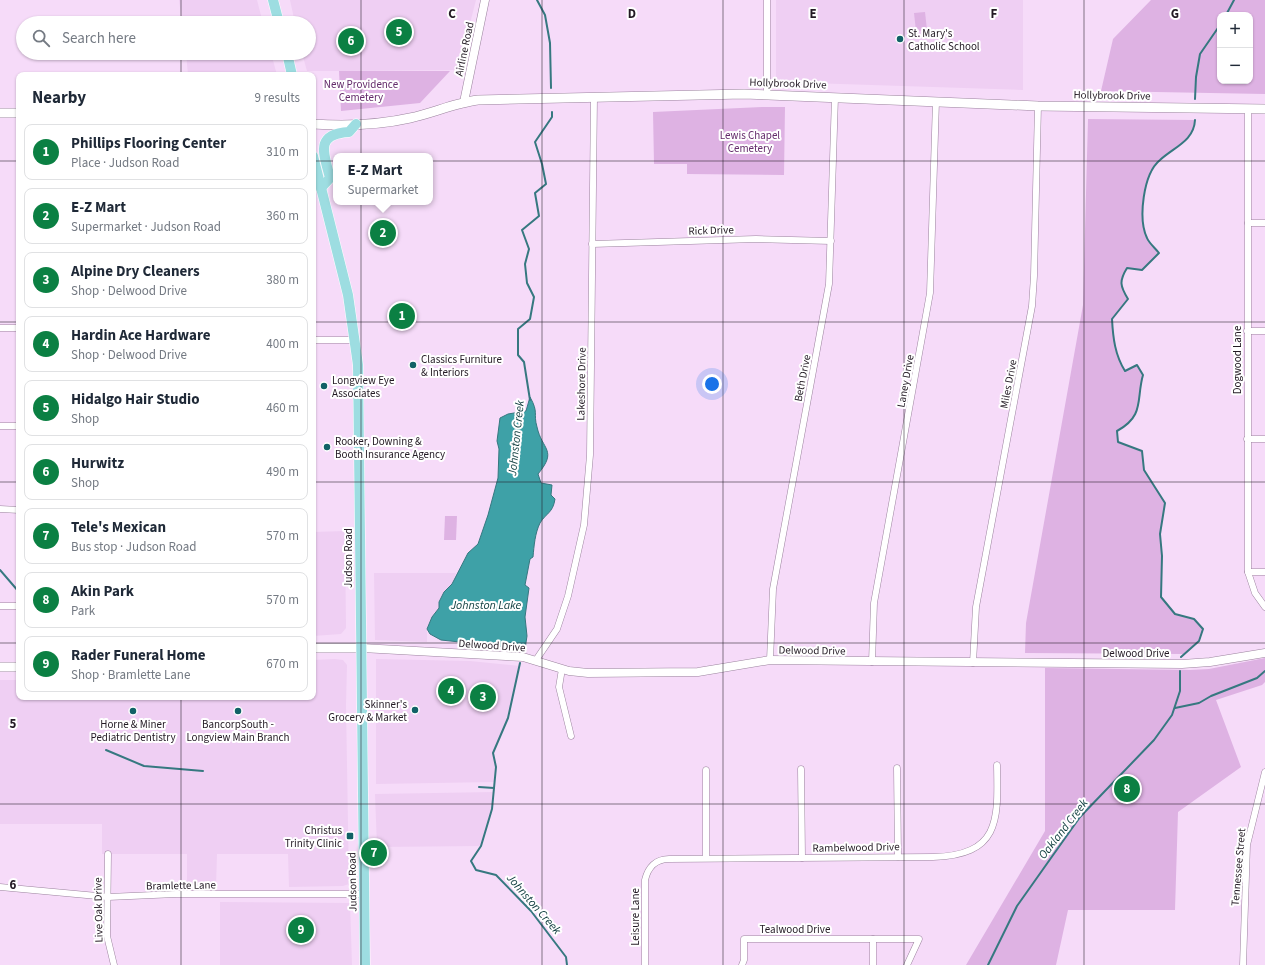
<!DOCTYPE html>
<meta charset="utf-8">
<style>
body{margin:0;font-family:"Source Sans 3",sans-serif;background:#f2f2f3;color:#1f2937}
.controls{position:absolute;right:12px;top:12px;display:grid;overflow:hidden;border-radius:8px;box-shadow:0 1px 3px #0004}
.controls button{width:36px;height:36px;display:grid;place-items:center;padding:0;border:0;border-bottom:1px solid #e0e1e3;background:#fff;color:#1f2937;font:20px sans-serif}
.you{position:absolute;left:712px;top:384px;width:14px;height:14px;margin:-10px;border:3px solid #fff;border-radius:50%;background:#1a73e8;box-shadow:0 0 0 6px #1a73e833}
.badge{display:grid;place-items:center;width:26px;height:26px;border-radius:50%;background:#0b8043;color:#fff;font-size:13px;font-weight:700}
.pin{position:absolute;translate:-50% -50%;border:2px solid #fff;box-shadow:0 1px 4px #0006}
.popup{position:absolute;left:333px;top:153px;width:100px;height:52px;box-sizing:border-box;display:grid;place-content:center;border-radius:8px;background:#fff;filter:drop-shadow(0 1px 3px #0005);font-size:13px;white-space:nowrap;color:#747a83}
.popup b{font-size:15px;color:#1f2937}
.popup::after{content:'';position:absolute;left:50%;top:100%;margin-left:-8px;border:8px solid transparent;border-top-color:#fff}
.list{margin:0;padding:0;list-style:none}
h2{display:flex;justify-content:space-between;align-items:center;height:52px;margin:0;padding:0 16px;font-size:17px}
h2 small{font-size:13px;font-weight:400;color:#747a83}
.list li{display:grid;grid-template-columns:26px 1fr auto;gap:12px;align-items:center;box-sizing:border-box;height:56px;margin:0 8px 8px;padding:0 8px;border:1px solid #e0e1e3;border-radius:8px}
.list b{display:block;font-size:15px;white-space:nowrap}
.list p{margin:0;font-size:13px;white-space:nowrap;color:#747a83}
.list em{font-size:13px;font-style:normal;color:#747a83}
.icon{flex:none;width:22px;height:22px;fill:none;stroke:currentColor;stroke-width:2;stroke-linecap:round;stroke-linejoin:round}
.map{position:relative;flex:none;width:1265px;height:965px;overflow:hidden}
.search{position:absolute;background:#fff;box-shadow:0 1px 3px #0004;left:16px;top:16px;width:300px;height:44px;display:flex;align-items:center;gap:10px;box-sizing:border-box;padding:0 14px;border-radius:22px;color:#747a83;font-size:15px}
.panel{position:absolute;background:#fff;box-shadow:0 1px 3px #0004;left:16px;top:72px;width:300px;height:628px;border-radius:8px}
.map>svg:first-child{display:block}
</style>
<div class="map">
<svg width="1265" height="965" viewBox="0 0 1265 965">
<rect width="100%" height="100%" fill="#f6dbf9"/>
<g fill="#efcff3">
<path d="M179,0H257L263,23H182Z"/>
<path d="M290,0H476L458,70L339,71H307L302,53H309V23H295Z"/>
<path d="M776,0H1023V90L779,82L776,78Z"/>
<path d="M186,53H271L277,75H188Z"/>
<path d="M345,531L346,628L341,634L313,636V532Z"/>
<path d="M374,573H456L452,584L444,592L439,602V608L432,617L427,629V642L375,640Z"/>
<path d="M335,659L343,660L347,665L346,705L349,884L343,886L289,887L288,854H217L216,887L187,886V854H102V824H0V680H19V697H313V660Z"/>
<path d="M376,659L470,661L520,666L508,718L493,753L496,767L494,782L376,784Z"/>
<path d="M494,792L492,809L481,846L377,847L375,794Z"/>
<path d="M220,902L350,903L352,965H220Z"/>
</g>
<g fill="#deb2e3" fill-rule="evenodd">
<path d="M1151,0H1265V94L1101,91L1113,39ZM1220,15H1250V81H1220Z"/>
<path d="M925,12L927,30L916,31L914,13Z"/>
<path d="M339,71H450L420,103L341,111Z"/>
<path d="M762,107H785L784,175L687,174V164H654L653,112Z"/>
<path d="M1088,119L1195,120C1194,142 1174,146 1160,160C1144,175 1137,218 1147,238C1149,243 1155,248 1159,253L1142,270L1127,268C1119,281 1120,286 1128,299L1112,319C1113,338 1115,355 1125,371L1137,365L1143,375C1136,399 1145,415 1118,431V442L1142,451L1144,470L1165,503L1160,534L1162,556L1161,597L1175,614L1194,619L1203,629L1199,641L1183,654L1025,653L1026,623L1083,305Z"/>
<path d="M445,516H457L456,540H444Z"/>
<path d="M1265,658V682L1262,685L1216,700L1241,767L1178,812L1175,910H1068L1056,965H966L1045,831V668L1190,670L1209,669Z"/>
</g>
<path fill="#3ea1a7" stroke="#367880" d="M530,397C539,413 533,413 537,427C542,450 558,450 538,474L541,483L552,485L551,495L555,499C553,513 546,513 540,523C535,533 534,546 533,557L530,559L525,585L529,588L525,617L527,636L525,649L441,640L430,634L427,629L432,617L439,608V602L444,592L452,584L468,553L478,544L488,515L498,478L499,449L497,441L500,418L508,414L526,411Z"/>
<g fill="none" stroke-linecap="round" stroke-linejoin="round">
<g stroke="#367880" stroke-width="2">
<path d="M537,0L545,15L550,43L551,88"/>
<path d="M1226,15L1234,0"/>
<path d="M1195,99L1196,77L1200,54L1220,25"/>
<path d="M530,400L524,362L518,355V329L530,319L534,297L527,283L525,264L529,249L522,230L539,216L535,193L546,184L542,164L535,142L552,117V112"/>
<path d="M0,570L19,592"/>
<path d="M1181,657L1199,641L1203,629L1194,619L1175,614L1161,597L1162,556L1160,534L1165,503L1144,470L1142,451L1118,442L1117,431C1145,416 1136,399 1143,375L1137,365L1125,371C1115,355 1113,338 1112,319L1128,299C1120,286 1119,281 1127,268L1142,270L1159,253C1155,248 1149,243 1147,238C1138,219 1143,174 1160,160C1174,147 1194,141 1195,120"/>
<path d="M520,663L508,718L493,753L496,767L492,809L481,846L471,861L476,870L496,875L531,911L566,957L567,965"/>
<path d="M1175,708L1199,703L1211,696L1257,678L1265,671"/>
<path d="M106,750L144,766L203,771"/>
<path d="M479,787L494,788"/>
<path d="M988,965L1017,906L1080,817L1154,740L1172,715L1180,691V671"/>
</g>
<defs>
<g id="minor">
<path d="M767,94V0"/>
<path d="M1248,109V572L1255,593L1265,607"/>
<path d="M1248,223H1265"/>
<path d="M592,244L756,239L831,241"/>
<path d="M0,328H19"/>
<path d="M1247,331H1265"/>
<path d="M313,340H355"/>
<path d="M0,426H19"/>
<path d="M1247,439H1265"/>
<path d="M0,509L19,510"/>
<path d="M1248,572H1265"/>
<path d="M0,606H19"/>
<path d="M536,660L557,629L568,596L584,525L590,455L594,97"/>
<path d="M770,660L773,589L829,284L835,97"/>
<path d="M872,662L874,603L930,293L936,101"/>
<path d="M973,663L976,607L1032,306L1034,276L1038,106"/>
<path d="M562,669L559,687L571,736"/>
<path d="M897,768L898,857"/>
<path d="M801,769L802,858"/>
<path d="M706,770V858"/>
<path d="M108,854L107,936L114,965"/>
<path d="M0,887L108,897L176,894H364"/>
<path d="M645,965V880C648,867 656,859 669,859L933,857C1001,855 998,819 997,765"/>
<path d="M742,965L744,960V939H873"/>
<path d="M873,965V939H919L907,965"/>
<path d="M1243,965L1247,845L1265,772"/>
</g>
<g id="tertiary">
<path d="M464,102L485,0"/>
<path d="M362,648L523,657L569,671L588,673L698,672L770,660L1182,664L1210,662L1265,653"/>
</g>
<g id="secondary">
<path d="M0,113H19"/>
<path d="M313,124C345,126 379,125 410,118C433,113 455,103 478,100L744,94L1038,106L1265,109"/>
<path d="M313,648H362"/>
<path d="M0,667H19"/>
</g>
<g id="primary">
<path d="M273,0L279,23"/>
<path d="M287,53L292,75"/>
<path d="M313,156L348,295L358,365L365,965"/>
<path d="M321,188L330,178C324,154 314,134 349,132L356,124"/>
</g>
</defs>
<use href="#minor" stroke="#9b839e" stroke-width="7"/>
<use href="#tertiary" stroke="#9b839e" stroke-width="9"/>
<use href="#secondary" stroke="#9b839e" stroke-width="10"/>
<use href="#primary" stroke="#fff" stroke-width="11"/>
<use href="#minor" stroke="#fff" stroke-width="6"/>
<use href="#tertiary" stroke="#fff" stroke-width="8"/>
<use href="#secondary" stroke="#fff" stroke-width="9"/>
<use href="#primary" stroke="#9ddde1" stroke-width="10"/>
</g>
<path fill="none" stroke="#231a24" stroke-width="1" stroke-opacity="0.55" d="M181,0V23M361,0V965M542,0V965M723,0V965M904,0V965M1084,0V965M181,53V75M0,161H19M313,161H1265M0,322H19M313,322H1265M0,482H19M313,482H1265M0,643H19M313,643H1265M181,697V965M0,804H1265"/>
<g fill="#106166" stroke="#fff" stroke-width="1.5">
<circle cx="900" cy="39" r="4"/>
<circle cx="413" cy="365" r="4"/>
<circle cx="324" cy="386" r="4"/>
<circle cx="327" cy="447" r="4"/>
<circle cx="415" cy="710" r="4"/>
<circle cx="133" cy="711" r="4"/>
<circle cx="238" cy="711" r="4"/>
<rect x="346" y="832" width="8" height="8" rx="2"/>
</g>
<g text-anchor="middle" stroke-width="4" stroke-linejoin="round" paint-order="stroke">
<g font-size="11" fill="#231a24" stroke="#fff" text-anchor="start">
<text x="908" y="37">St. Mary's<tspan x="908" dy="13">Catholic School</tspan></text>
<text x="421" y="363">Classics Furniture<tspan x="421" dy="13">&amp; Interiors</tspan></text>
<text x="332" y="384">Longview Eye<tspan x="332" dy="13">Associates</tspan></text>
<text x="335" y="445">Rooker, Downing &amp;<tspan x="335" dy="13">Booth Insurance Agency</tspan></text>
<text x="407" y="708" text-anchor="end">Skinner's<tspan x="407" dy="13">Grocery &amp; Market</tspan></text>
<text x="133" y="728" text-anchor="middle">Horne &amp; Miner<tspan x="133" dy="13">Pediatric Dentistry</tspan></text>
<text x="238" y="728" text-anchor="middle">BancorpSouth -<tspan x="238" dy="13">Longview Main Branch</tspan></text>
<text x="342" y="834" text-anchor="end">Christus<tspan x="342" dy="13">Trinity Clinic</tspan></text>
</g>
<g font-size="11" fill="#231a24" stroke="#fff">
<text transform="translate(464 49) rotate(-78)" y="4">Airline Road</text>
<text transform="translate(788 83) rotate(2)" y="4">Hollybrook Drive</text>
<text transform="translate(1112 95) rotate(1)" y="4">Hollybrook Drive</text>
<text transform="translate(711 230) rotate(-2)" y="4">Rick Drive</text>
<text transform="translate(1237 360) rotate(-90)" y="4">Dogwood Lane</text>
<text transform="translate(802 378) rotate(-79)" y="4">Beth Drive</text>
<text transform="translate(905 381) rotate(-80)" y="4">Laney Drive</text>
<text transform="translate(581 384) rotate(-89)" y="4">Lakeshore Drive</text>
<text transform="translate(1008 384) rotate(-79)" y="4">Miles Drive</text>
<text transform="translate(348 558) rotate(-90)" y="4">Judson Road</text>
<text transform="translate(492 645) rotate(4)" y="4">Delwood Drive</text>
<text transform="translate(812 650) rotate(1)" y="4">Delwood Drive</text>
<text x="1136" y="657">Delwood Drive</text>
<text transform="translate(856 847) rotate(-1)" y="4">Rambelwood Drive</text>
<text transform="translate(1238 867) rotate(-85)" y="4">Tennessee Street</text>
<text transform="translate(352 882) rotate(-91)" y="4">Judson Road</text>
<text transform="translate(181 885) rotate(-1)" y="4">Bramlette Lane</text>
<text transform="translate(98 910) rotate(-91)" y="4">Live Oak Drive</text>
<text transform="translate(635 917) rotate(-90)" y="4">Leisure Lane</text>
<text x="795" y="933">Tealwood Drive</text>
</g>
<g font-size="11" fill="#642b6b" stroke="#fff">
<text x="361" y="88">New Providence<tspan x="361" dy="13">Cemetery</tspan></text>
<text x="750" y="139">Lewis Chapel<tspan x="750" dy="13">Cemetery</tspan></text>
</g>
<g font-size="12" font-style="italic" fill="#0e3c3e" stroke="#fff">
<text transform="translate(516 438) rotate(-84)" y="4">Johnston Creek</text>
<text x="486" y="609">Johnston Lake</text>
<text transform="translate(1063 829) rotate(-52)" y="4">Oakland Creek</text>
<text transform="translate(534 904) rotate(49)" y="4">Johnston Creek</text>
</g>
</g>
<g font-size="13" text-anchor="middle" font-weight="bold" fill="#231a24" stroke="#fff" stroke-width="4" stroke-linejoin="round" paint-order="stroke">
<text x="452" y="18">C</text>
<text x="632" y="18">D</text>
<text x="813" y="18">E</text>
<text x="994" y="18">F</text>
<text x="1175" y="18">G</text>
<text x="13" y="728">5</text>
<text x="13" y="889">6</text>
</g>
</svg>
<div class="controls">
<button>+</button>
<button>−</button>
</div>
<div class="you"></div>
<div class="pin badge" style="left:402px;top:316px">1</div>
<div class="pin badge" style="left:383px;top:233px">2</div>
<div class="popup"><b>E-Z Mart</b>Supermarket</div>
<div class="pin badge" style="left:483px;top:697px">3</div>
<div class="pin badge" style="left:451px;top:691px">4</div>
<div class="pin badge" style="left:399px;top:32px">5</div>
<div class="pin badge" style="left:351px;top:41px">6</div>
<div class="pin badge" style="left:374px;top:853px">7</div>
<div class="pin badge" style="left:1127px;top:789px">8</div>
<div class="pin badge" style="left:301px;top:930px">9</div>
<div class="search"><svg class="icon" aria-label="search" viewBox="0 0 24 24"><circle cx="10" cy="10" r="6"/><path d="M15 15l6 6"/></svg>Search here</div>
<section class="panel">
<h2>Nearby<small>9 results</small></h2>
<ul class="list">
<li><span class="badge">1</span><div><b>Phillips Flooring Center</b><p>Place · Judson Road</p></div><em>310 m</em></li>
<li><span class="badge">2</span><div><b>E-Z Mart</b><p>Supermarket · Judson Road</p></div><em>360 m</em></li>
<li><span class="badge">3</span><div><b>Alpine Dry Cleaners</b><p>Shop · Delwood Drive</p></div><em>380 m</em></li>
<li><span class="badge">4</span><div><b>Hardin Ace Hardware</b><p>Shop · Delwood Drive</p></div><em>400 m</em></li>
<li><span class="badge">5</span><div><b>Hidalgo Hair Studio</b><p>Shop</p></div><em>460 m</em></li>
<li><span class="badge">6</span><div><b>Hurwitz</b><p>Shop</p></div><em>490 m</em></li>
<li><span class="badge">7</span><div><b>Tele's Mexican</b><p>Bus stop · Judson Road</p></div><em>570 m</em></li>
<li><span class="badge">8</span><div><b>Akin Park</b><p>Park</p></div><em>570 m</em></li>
<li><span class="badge">9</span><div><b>Rader Funeral Home</b><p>Shop · Bramlette Lane</p></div><em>670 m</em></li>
</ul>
</section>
</div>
